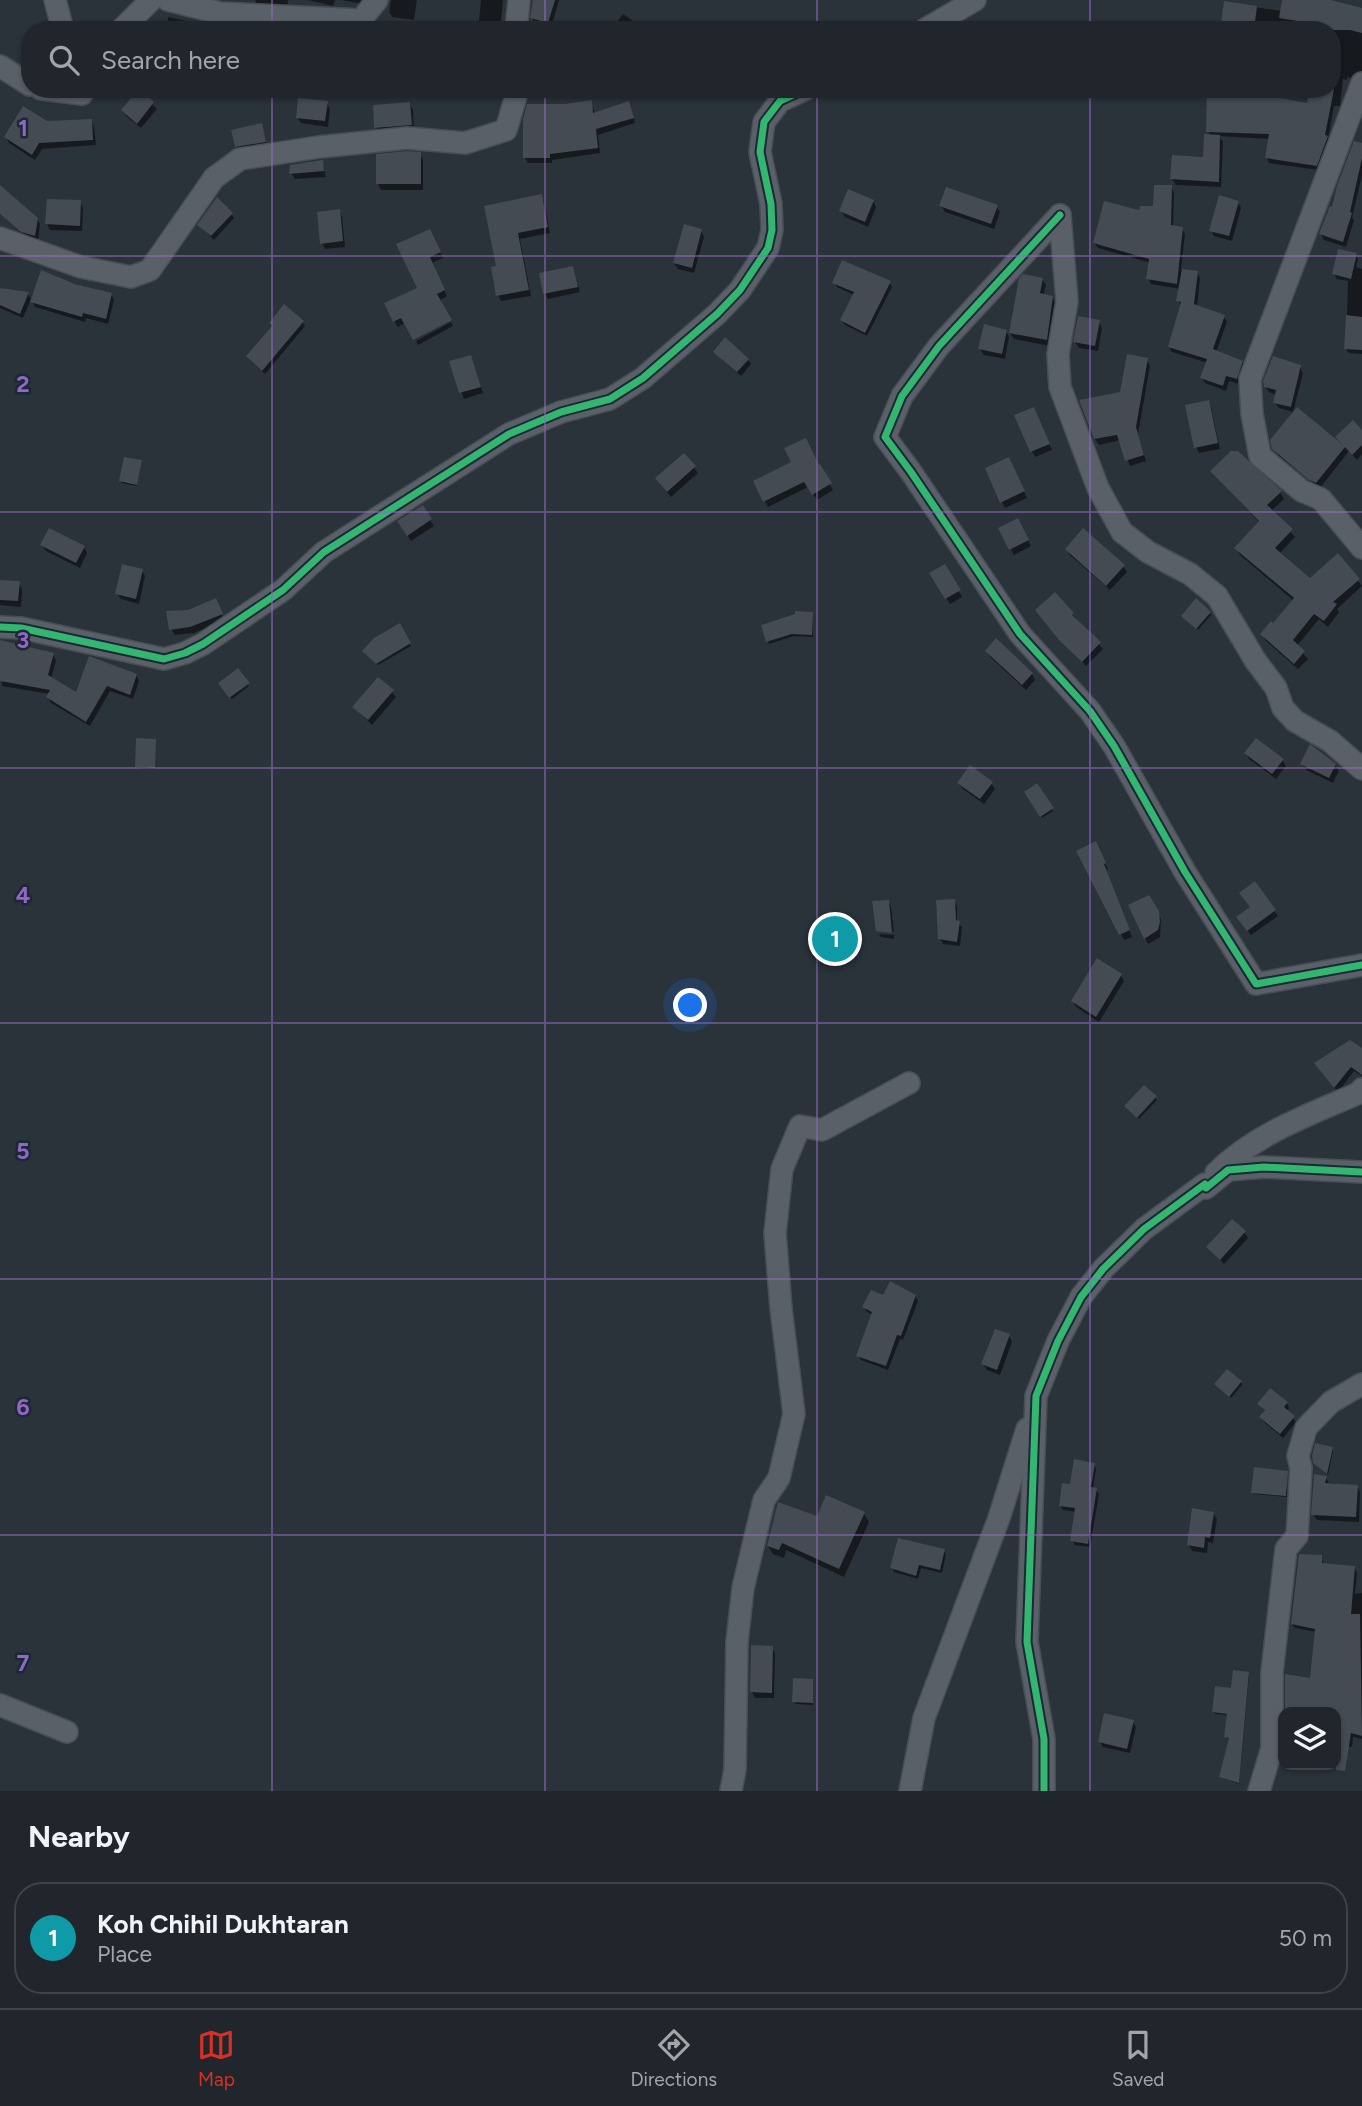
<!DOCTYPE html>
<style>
body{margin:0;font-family:Figtree,sans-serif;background:#282e34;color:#f1f3f6}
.controls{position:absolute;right:21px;bottom:21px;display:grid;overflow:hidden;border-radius:14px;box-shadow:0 2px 5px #0004}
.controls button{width:63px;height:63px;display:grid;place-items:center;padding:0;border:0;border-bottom:2px solid #3d4348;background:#20262c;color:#f1f3f6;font:35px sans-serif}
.you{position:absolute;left:691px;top:1006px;width:24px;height:24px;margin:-18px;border:5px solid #fff;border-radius:50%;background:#1a73e8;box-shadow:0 0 0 10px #1a73e833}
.badge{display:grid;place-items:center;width:46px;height:46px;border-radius:50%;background:#d93025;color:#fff;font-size:23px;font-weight:700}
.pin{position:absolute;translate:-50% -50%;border:4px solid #fff;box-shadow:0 2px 7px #0006}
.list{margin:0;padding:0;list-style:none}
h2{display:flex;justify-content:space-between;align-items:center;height:91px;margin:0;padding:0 28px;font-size:30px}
h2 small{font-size:23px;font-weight:400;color:#a2a5a9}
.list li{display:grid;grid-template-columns:46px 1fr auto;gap:21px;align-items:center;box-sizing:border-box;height:112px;margin:0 14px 14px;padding:0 14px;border:2px solid #3d4348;border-radius:28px}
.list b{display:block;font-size:26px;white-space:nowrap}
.list p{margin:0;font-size:23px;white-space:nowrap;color:#a2a5a9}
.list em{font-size:23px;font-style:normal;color:#a2a5a9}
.icon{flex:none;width:38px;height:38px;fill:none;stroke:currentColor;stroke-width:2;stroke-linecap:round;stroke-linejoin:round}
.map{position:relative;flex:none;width:1362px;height:1791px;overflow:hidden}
.search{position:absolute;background:#20262c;box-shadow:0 2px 5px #0004;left:21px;right:21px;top:21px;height:77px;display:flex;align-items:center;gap:18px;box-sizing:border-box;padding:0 24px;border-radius:28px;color:#a2a5a9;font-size:26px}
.sheet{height:217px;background:#20262c}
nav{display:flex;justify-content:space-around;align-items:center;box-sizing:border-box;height:98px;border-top:2px solid #3d4348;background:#20262c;font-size:19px;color:#a2a5a9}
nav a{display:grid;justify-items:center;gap:4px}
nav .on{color:#d93025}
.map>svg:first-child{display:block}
</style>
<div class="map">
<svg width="1362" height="1791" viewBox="0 0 1362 1791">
<rect width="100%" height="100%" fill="#2a323a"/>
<g fill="#0007">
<path d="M255,0H288L287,7L258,6Z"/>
<path d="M308,0H335L333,6Z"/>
<path d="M341,0H367L363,4Z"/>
<path d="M391,0H417L414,20L392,17L389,12Z"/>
<path d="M481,0H503L500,30H478Z"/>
<path d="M536,0H559L551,28L566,30H543L544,26L536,24L532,18Z"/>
<path d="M1284,0H1325L1362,10V75L1355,79L1347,77V80L1343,79L1340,106H1334L1328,139L1330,142L1319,170L1269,163L1267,158L1270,139L1219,136L1223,142L1221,187L1176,185L1172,179L1204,159L1211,136L1208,131L1209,89H1257V97L1309,105L1332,89V30H1222L1226,3L1282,11Z"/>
<path d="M623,14L636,23L639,30H611Z"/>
<path d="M168,17L219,28L258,30H168Z"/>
<path d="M765,24L768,30H756Z"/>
<path d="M467,89H488V93Z"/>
<path d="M139,91L157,109L141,128L126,116L123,110Z"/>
<path d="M591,102L595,114L631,109L635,123L598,135L600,153L552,160V163H528L525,158L565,106Z"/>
<path d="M327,103L330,109L328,127L301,123L297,117Z"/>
<path d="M409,104L413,110L414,131L379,133L376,127Z"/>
<path d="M91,120L94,126L96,145L42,149L35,160L9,143L6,137L46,123Z"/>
<path d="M261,125L268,148L240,153L236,147Z"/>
<path d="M1362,145V175L1352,218L1354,220L1346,247L1324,240L1321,234Z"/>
<path d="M420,154L423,160V190H381L378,184Z"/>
<path d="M322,162L326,177L295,179L291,173Z"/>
<path d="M0,187L37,219L40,224L38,240L26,236L0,214Z"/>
<path d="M1171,187L1174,193L1173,227L1182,229L1185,234L1181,270L1197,273L1200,278L1197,307L1224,317L1227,322L1216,352L1242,362L1245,367L1240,384L1229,381L1226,391L1205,383L1202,378L1208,363L1172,352L1169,347L1182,307L1178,301L1180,289L1151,284L1148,278L1151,263L1098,248L1094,243L1141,213L1155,208Z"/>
<path d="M541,196L544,202L550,233L520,239L531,296L501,301L498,295V267L486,208Z"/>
<path d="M873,201L876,207L868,227L845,217L841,211Z"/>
<path d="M80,202L83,208L82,231L50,230L47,224Z"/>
<path d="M1238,202L1241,208L1232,241L1214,236L1211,230Z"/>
<path d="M941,206H996L1000,212L994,229L945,212Z"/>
<path d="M339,211L342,217L345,247L325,249L322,243Z"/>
<path d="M231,214L234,218L214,240L199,225Z"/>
<path d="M701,231L704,237L694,273L678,269L674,263Z"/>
<path d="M432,237L443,258L432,263L447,296L398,327L394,321L419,289Z"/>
<path d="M1356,254L1358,259L1356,267L1362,269V354L1349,353L1346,349L1348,281L1337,279L1334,274Z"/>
<path d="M573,268L580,292L548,299L545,293Z"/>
<path d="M1042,279L1046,285L1043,296L1052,297L1056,304L1050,346L1014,339L1010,333Z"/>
<path d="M62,280L111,294L114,300L108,324L86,318L85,322L35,307L31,299L23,318L0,308V289L28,294L32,301Z"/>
<path d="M834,282L890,283L892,287L867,336L845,325L842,320L854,295L837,287Z"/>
<path d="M302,322L305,326L265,374L251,361L248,356L274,327L271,323Z"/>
<path d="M451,322L453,326L418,345L416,341Z"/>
<path d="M1099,322L1102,328L1098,351L1079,348L1075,342Z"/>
<path d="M1006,331L1009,337L1005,359L984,355L980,349Z"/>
<path d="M715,352L748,360L751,364L741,376Z"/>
<path d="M1147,360L1150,366L1138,434L1146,461L1130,466L1121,440L1099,445L1095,439L1122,394Z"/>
<path d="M451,363H473L483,393L464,399Z"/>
<path d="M1300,367L1303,373L1293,412L1279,408L1275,403L1277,395L1269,392L1265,386Z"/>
<path d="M1208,402L1211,408L1220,449L1199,453L1196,447Z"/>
<path d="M1037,415L1052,450L1035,457L1032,451Z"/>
<path d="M1362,432V454L1357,460L1349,451L1320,488L1278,455L1274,448L1343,447L1338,438Z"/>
<path d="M684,455L698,473L671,497L660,484Z"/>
<path d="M141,462L137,486L122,483L121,480Z"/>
<path d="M1012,465L1027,498L1005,508L1002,502Z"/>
<path d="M820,467L833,490L817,500L808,487L768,507L755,482Z"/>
<path d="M1212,472L1280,492L1284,499L1271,511L1295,537L1279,554L1310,580L1338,556L1362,586L1337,609L1339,612L1328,627L1319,619L1297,646L1308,659L1298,669L1266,641L1262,634L1273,626L1294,601L1240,555L1236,548L1260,523Z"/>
<path d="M422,507L434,526L411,541L399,522Z"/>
<path d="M1017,520L1031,546L1014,555L1000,529Z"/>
<path d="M42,545L84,547L87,553L80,568L46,551Z"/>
<path d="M1067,549L1123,566L1127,572L1110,590L1070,555Z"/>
<path d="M944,566L962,597L950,604L932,573Z"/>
<path d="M142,571L145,576L139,604L121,599L117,594Z"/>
<path d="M0,581L19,583L22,589L21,607L0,605Z"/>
<path d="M218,606L224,620L194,633L175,635L171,629L188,612Z"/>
<path d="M1210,613L1211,615L1198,630L1184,618Z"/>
<path d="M812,614L813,637L794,636L769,644L763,626Z"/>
<path d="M1072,614L1103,649L1086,666L1041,616Z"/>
<path d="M399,626L411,646L378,665L365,654Z"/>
<path d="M0,641L53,655L56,660L51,679L77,694L136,675L139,681L133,699L110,691L90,726L51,703L48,697L50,694L2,686Z"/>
<path d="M987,651L1032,674L1035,680L1026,690L990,657Z"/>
<path d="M238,671L249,686L232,699L220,683Z"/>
<path d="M392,692L396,697L372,725L354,707Z"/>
<path d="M155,741V769H138L137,766Z"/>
<path d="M1246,753L1282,760L1286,766L1276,779L1249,759Z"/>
<path d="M1302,764L1335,765L1339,771L1333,783L1306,770Z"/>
<path d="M991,783L995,789L984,804L963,789L959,784Z"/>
<path d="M1037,785L1053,811L1042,818L1026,793Z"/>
<path d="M1098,849L1108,869L1106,870L1132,937L1124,940L1078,851Z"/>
<path d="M1254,883L1278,916L1251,935L1241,922L1252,908Z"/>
<path d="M1148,897L1161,919L1160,937L1148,944L1130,906Z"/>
<path d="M888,901L891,907L894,932L878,930Z"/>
<path d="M954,901L957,906V922L962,927L960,946L943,944L940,939Z"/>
<path d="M879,934L894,935V939L881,937Z"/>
<path d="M1121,975L1124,981L1099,1022L1076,1007L1073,1002Z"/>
<path d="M1362,1051V1076L1354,1071L1338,1092L1319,1069Z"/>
<path d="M1155,1097L1157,1100L1139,1119L1128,1109Z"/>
<path d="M1244,1232L1248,1238L1224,1264L1208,1247Z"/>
<path d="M915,1296L918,1301L903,1340L900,1339L888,1370L861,1360L858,1356L873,1315L867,1312L864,1307L884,1298Z"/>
<path d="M1009,1336L1012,1342L1000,1375L987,1370L983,1364Z"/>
<path d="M1241,1382L1242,1385L1231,1398L1218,1387Z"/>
<path d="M1287,1403L1289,1408L1287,1412L1296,1422L1283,1438L1264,1422L1261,1418L1266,1412L1259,1404Z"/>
<path d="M1332,1448L1333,1451L1328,1475L1317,1465Z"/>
<path d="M1094,1464L1096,1469L1093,1489L1096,1490L1099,1494L1090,1547L1075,1545L1072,1540L1077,1512L1063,1510L1060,1505L1072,1486Z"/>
<path d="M1287,1473V1497L1254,1494L1253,1492Z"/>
<path d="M1326,1478L1329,1483L1357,1486L1360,1492L1359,1522L1317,1520L1313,1514Z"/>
<path d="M1213,1513L1217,1519L1213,1543L1208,1542L1207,1553L1192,1551L1189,1545Z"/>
<path d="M864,1514L869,1522L844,1577L786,1550L784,1558L773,1554L768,1546L818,1518Z"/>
<path d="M944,1551L946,1555L942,1573L921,1568L918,1579L894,1572L892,1568Z"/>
<path d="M1321,1557L1324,1565L1354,1568L1357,1572L1355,1594L1362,1593V1739L1353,1737L1352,1747L1336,1744V1712H1289L1287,1708L1311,1680L1317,1632L1295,1628L1292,1624Z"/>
<path d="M772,1648L775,1653L774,1698H755L752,1692Z"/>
<path d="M1248,1674L1249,1676L1239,1784L1221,1777L1230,1740L1226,1737L1228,1715L1215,1714L1214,1711Z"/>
<path d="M812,1681L813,1705L796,1704L794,1702Z"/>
<path d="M1133,1722L1136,1727L1130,1753L1103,1747L1100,1742Z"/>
</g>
<g fill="#444b52">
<path d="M533,0H555L548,23L530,18Z"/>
<path d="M1282,0H1331L1362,8V33L1350,30H1314L1315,24L1279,18Z"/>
<path d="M1224,1L1257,6L1254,30H1220Z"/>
<path d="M139,89L154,102L137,124L121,110Z"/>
<path d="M1309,89H1334L1325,135L1328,136L1317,166L1265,158L1269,134L1206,132L1207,91L1263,95L1307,103Z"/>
<path d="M298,98L328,101L325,121L296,118Z"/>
<path d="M592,100L593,113L629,101L634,118L596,129L598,148L550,154V158H523V119L527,104H565Z"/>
<path d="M410,102L412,125L374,128L373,105Z"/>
<path d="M23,106L47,121L92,119L93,140L39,143L32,155L4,137Z"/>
<path d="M262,123L266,142L235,147L231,130Z"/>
<path d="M1204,134L1220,135L1219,182L1170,179L1172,155L1203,157Z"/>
<path d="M1354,141L1362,143V158L1350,212L1352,213L1343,242L1319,234L1330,206L1332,207L1337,186Z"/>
<path d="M407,151L421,152V184H376V154Z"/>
<path d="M323,160L324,171L289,174L290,165Z"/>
<path d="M0,185L38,218L35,236L21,232L0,214Z"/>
<path d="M1154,185H1172L1171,225L1183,227L1177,284L1146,279L1149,259L1093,243L1104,201L1139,210L1140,206H1153Z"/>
<path d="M946,187L998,205L991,224L939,206Z"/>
<path d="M848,189L874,200L865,222L839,211Z"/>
<path d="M542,194L548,227L518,233L529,290L496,296L491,267L496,266L484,206Z"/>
<path d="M1219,195L1239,201L1229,236L1209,231Z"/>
<path d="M217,197L233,213L211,236L197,225Z"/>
<path d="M47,199L81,200L80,226L45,224Z"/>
<path d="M340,209L343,241L320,244L317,212Z"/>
<path d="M684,224L702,229L692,268L673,263Z"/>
<path d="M430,229L441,252L430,257L445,290L437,294L452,320L413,340L401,318L393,322L384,303L417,288L396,244Z"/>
<path d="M1338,249L1357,253L1351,279L1332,274Z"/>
<path d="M842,260L891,281L865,333L840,320L854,292L832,283Z"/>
<path d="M573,266L578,287L543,294L539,273Z"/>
<path d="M1182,269L1198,271L1194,304L1225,315L1213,349L1243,361L1237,379L1226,376L1223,386L1200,378L1207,359L1168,347L1181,302L1176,301Z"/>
<path d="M41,270L75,284L112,293L106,319L83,313L82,317L30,302Z"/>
<path d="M1023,274L1043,278L1040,293L1053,296L1047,340L1009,333L1019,278Z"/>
<path d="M0,288L29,292L20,314L0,305Z"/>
<path d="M284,304L304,321L262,371L246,356L273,325L269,323Z"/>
<path d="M1346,315L1362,317V350L1344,349Z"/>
<path d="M1078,316L1100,320L1095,346L1073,342Z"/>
<path d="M984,324L1007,330L1002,354L978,349Z"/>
<path d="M725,337L749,359L737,372L713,352Z"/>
<path d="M1127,354L1148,358L1136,427L1144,455L1125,461L1117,435L1094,439L1079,400L1120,392Z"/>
<path d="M471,355L481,387L459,393L449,361Z"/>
<path d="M1273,356L1301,365L1291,407L1273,403L1276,390L1264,387L1263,381Z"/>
<path d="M1209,400L1218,443L1194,448L1185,405Z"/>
<path d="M1034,407L1050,444L1030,452L1014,415Z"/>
<path d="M1297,407L1343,445L1335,437L1353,420L1362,430V445L1352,455L1345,447L1316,483L1309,480L1272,449L1270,440Z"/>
<path d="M806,438L819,465L820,464L832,483L812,495L804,482L763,502L753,481L791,462L784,448Z"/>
<path d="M1231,451H1238L1282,491L1267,505L1293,529L1275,548L1310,578L1338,553L1360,579L1333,602L1337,604L1324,621L1314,614L1293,640L1305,651L1294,664L1260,634L1271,621L1273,623L1294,598L1234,548L1259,521L1210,471Z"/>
<path d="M684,453L696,466L667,492L655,478Z"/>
<path d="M124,457L142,460L137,485L119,481Z"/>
<path d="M1009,457L1025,491L1000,503L985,468Z"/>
<path d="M423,505L432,519L407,536L397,521Z"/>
<path d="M1018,518L1029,540L1009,550L998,528Z"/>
<path d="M49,528L85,546L76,563L40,545Z"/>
<path d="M1083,528L1125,565L1106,586L1065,549Z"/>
<path d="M122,564L143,569L136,599L115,594Z"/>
<path d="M945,564L961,590L945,599L929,573Z"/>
<path d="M0,580L20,581L18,601L0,600Z"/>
<path d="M1055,592L1074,613L1072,615L1101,642L1082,662L1059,640L1035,610Z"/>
<path d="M216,598L223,614L190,627L169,630L166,611L188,610Z"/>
<path d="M1196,598L1211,612L1196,629L1181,616Z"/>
<path d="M795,611L813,612L812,635L792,634L766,642L761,625L795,614Z"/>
<path d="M400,623L411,643L376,664L362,651L374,638Z"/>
<path d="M996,638L1033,673L1022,685L985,651Z"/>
<path d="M0,640L54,653L48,675L76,692L89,656L137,674L130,695L107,686L86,722L46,697L50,690L0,681Z"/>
<path d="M238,668L250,683L229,698L218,683Z"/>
<path d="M378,677L394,690L368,720L352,707Z"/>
<path d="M136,738L156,739L155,768L135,767Z"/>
<path d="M1256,738L1284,759L1272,774L1244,753Z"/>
<path d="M1310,744L1336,764L1329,778L1300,764Z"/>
<path d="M970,765L993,782L980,799L957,783Z"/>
<path d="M1037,783L1054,808L1040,817L1024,792Z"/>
<path d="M1096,841L1106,863L1104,864L1130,930L1119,935L1076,851Z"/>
<path d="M1255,881L1276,910L1247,931L1236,917L1250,907L1239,893Z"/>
<path d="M1149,895L1159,911L1160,922L1158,930L1144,939L1128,905Z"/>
<path d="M955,899L956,920L960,921L957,942L938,939L936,900Z"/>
<path d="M889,900L892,933L876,931L872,901Z"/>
<path d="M1097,958L1122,974L1096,1017L1071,1001Z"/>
<path d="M1350,1040L1362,1048V1075L1351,1067L1334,1088L1314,1063Z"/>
<path d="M1144,1085L1157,1096L1137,1118L1124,1106Z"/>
<path d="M1232,1219L1246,1231L1220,1260L1206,1247Z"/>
<path d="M890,1281L916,1295L901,1336L897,1335L886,1366L856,1356L872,1312L862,1307L871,1290L883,1295Z"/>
<path d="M995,1329L1010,1334L997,1370L981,1364Z"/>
<path d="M1227,1369L1242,1381L1229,1397L1214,1384Z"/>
<path d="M1270,1388L1288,1402L1284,1407L1295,1416L1280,1434L1259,1417L1265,1410L1257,1404Z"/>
<path d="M1315,1443L1333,1447L1327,1474L1313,1463L1312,1456Z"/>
<path d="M1074,1459L1095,1463L1091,1487L1097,1488L1088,1544L1070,1541L1075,1508L1059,1506L1062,1483L1070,1484Z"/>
<path d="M1254,1467L1288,1471L1286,1496L1251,1493Z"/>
<path d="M1314,1474L1327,1476L1325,1483L1358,1485L1356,1517L1311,1515Z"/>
<path d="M826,1495L865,1512L839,1569L782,1543L779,1550L767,1546L778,1502L817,1516Z"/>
<path d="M1192,1508L1214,1512L1210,1538L1205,1537L1204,1548L1187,1545Z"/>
<path d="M898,1538L945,1549L940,1570L919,1565L916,1576L890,1568Z"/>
<path d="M1299,1554L1322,1555V1563L1355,1566L1351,1614H1360L1362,1736L1351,1733L1345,1771L1336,1770V1712H1285V1674L1310,1678L1315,1629L1291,1624Z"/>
<path d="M751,1645L773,1646L772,1693L750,1692Z"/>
<path d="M1233,1670L1249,1672L1239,1783L1219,1777L1229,1738L1224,1737L1227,1714L1212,1712L1215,1686L1231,1688Z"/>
<path d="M793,1678L813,1679V1703L792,1702Z"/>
<path d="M1104,1713L1134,1720L1127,1749L1098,1742Z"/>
</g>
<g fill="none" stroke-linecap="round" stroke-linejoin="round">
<defs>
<g id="street">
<path d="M55,0L63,30"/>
<path d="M168,0L220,13L361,20L377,0"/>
<path d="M121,30L151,0"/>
<path d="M516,30L519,0"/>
<path d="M924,30L975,0"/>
<path d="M0,66L30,85"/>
<path d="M1362,83L1250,379L1252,414L1260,456L1302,491L1321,499L1362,548"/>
<path d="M41,89L82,94L83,89"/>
<path d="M1060,215L939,346L902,396L885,437L911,472L1020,634L1090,711L1114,746L1185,872L1256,984L1362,965"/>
<path d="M1060,215L1067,301L1058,354L1060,387L1098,488L1122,532L1148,552L1190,574L1217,596L1255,660L1276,688L1283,708L1295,721L1330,741L1362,769"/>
<path d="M0,238L81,267L131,277L150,270L214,178L240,159L319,147L407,138L465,143L506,130L518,89"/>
<path d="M0,627L21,628L164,659L185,653L203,644L283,590L324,552L509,434L561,412L610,399L643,378L717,314L740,290L768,248L772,230L771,204L760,152L764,122L780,101L806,89"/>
<path d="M1216,1173C1255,1134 1310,1114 1359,1093L1362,1089"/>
<path d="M0,1705L67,1732"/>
<path d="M731,1791L735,1769L737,1642L743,1588L764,1500L779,1478L794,1414L781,1308L775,1233L782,1169L800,1126L822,1130L909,1083"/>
<path d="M910,1791L924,1718L999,1518L1027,1429"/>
<path d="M1044,1791V1739L1027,1642L1036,1396L1058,1341L1081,1297L1103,1269L1144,1229L1205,1184L1206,1188L1228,1170L1264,1167L1362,1172"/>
<path d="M1259,1791L1272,1748V1672L1286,1549L1297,1536L1301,1468L1298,1456L1306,1428L1331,1402L1362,1384"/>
</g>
</defs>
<use href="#street" stroke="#484e54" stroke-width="24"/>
<use href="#street" stroke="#5a6068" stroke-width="21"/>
<defs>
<g id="cycleway">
<path d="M1060,215L939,346L902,396L885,437L911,472L1020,634L1090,711L1114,746L1185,872L1256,984L1362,965"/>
<path d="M0,627L21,628L164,659L185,653L203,644L283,590L324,552L509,434L561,412L610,399L643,378L717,314L740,290L768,248L772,230L771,204L760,152L764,122L780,101L806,89"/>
<path d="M1044,1791V1739L1027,1642L1036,1396L1058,1341L1081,1297L1103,1269L1144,1229L1205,1184L1206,1188L1228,1170L1264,1167L1362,1172"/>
</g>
</defs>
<use href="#cycleway" stroke="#1c2836" stroke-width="11"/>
<use href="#cycleway" stroke="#33b770" stroke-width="7"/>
</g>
<path fill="none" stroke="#9266c4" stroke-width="2" stroke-opacity="0.55" d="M272,0V30M545,0V30M817,0V30M1090,0V30M272,89V1791M545,89V1791M817,89V1791M1090,89V1791M0,256H1362M0,512H1362M0,768H1362M0,1023H1362M0,1279H1362M0,1535H1362"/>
<g font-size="23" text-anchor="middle" font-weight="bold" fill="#9266c4" stroke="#1c2836" stroke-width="5" stroke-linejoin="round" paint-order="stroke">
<text x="23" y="136">1</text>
<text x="23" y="392">2</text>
<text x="23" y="648">3</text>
<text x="23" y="903">4</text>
<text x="23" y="1159">5</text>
<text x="23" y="1415">6</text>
<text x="23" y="1671">7</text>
</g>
</svg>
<div class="controls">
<button><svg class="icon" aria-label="layers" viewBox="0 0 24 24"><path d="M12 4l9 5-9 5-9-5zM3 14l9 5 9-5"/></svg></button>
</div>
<div class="you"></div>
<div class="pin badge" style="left:835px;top:939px;background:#0f9aa8">1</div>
<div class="search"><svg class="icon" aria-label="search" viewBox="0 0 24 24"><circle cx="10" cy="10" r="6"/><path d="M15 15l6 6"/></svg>Search here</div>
</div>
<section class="sheet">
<h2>Nearby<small></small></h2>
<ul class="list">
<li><span class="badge" style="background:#0f9aa8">1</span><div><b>Koh Chihil Dukhtaran</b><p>Place</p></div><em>50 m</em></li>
</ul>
</section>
<nav>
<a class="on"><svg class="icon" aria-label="map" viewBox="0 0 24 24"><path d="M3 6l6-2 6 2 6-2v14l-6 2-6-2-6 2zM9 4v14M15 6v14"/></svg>Map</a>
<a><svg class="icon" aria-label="directions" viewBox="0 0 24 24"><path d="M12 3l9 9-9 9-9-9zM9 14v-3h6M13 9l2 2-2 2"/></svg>Directions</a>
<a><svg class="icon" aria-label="saved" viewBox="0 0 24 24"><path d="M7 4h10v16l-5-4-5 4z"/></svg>Saved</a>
</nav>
